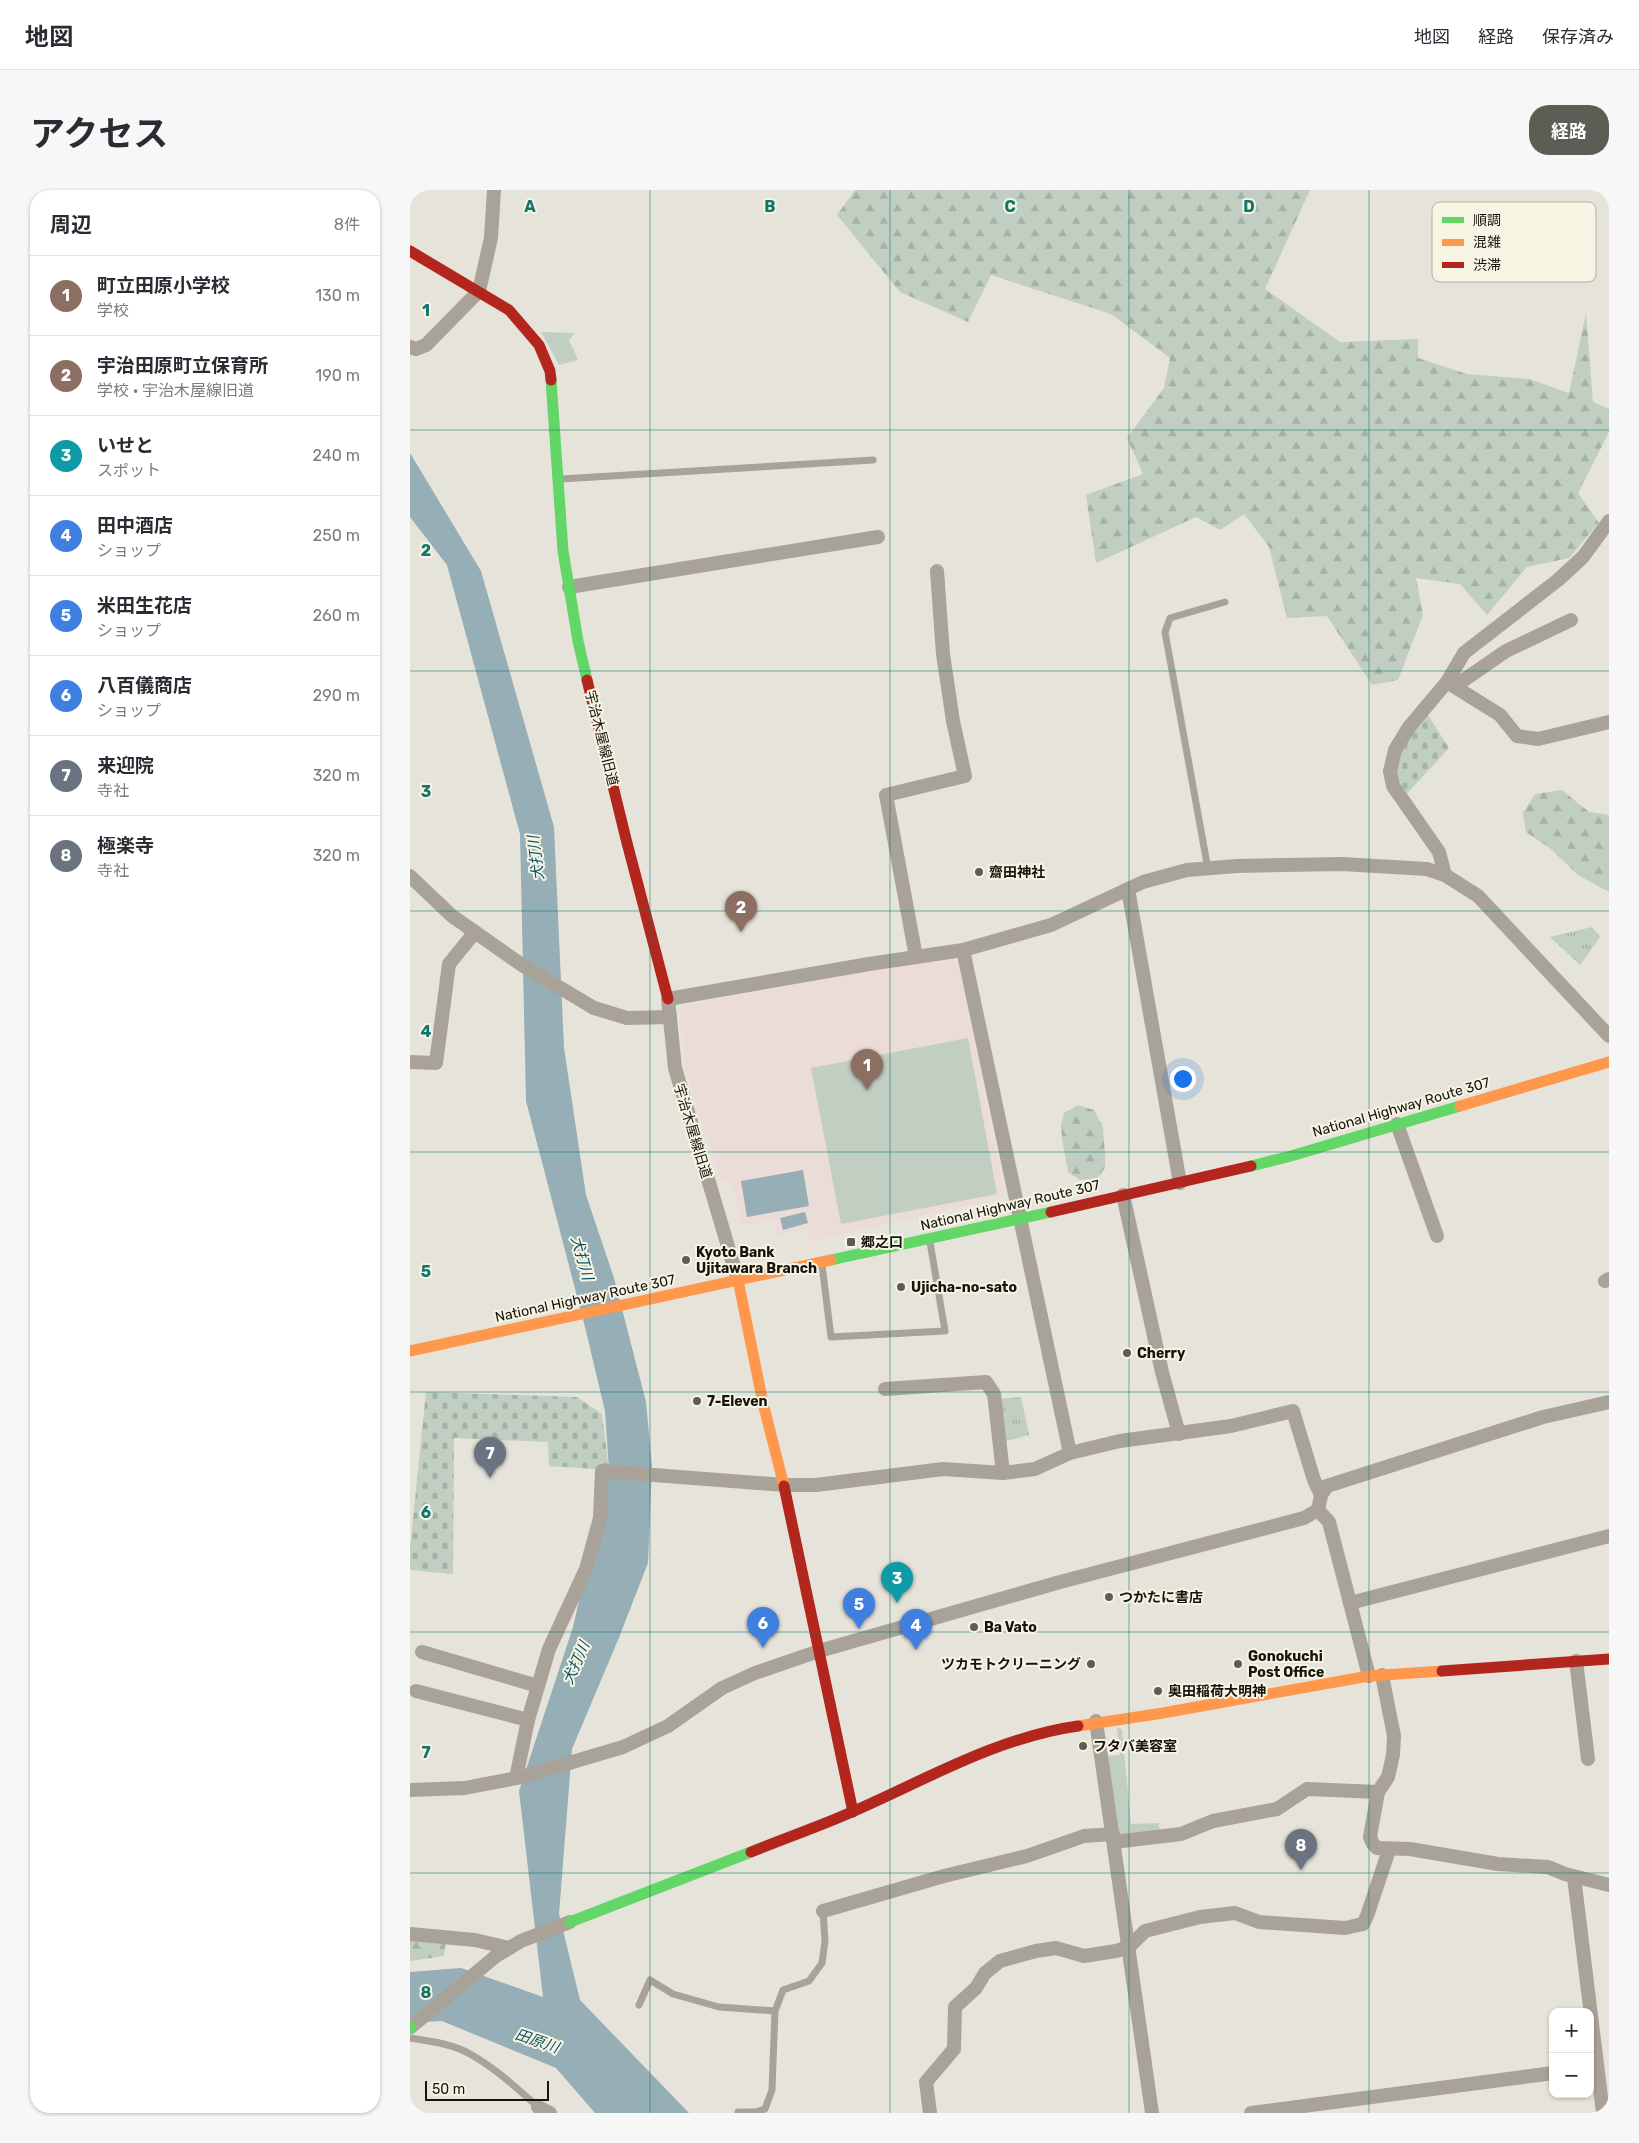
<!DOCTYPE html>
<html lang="ja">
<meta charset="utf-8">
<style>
body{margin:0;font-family:Rubik,"Noto Sans JP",sans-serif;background:#f7f7f7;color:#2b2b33}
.controls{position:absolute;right:15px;bottom:15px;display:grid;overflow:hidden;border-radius:10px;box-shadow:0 1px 4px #0004}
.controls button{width:45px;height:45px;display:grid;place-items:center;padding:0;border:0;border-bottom:1px solid #e1e1e2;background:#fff;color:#2b2b33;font:25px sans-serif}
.scale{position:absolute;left:15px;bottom:12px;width:124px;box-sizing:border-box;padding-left:5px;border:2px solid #15140e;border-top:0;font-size:14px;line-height:18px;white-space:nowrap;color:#15140e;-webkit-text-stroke:4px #f8f4e3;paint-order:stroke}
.you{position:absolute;left:772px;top:888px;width:18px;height:18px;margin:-12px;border:4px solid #fff;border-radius:50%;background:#1a73e8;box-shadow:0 0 0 8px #1a73e833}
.badge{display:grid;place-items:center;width:32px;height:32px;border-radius:50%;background:#5e5d55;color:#fff;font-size:16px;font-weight:700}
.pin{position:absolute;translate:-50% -41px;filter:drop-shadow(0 1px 2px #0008)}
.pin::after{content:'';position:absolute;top:26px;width:18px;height:15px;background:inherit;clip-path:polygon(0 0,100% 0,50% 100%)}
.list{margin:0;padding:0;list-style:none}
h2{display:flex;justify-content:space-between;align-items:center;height:65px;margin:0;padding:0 20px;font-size:21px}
h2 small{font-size:16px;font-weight:400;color:#7c7c81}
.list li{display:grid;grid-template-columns:32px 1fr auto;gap:15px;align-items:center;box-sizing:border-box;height:80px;padding:0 20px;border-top:1px solid #e1e1e2}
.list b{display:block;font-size:19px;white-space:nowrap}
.list p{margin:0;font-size:16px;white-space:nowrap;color:#7c7c81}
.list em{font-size:16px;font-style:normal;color:#7c7c81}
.map{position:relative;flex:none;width:1199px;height:1923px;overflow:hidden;border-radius:20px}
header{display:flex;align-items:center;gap:30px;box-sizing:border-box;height:70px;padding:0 25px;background:#fff;border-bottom:1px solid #e1e1e2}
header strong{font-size:24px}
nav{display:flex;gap:28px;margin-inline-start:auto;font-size:18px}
.intro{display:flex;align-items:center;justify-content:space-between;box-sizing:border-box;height:120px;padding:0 30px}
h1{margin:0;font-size:35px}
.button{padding:12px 22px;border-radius:20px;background:#5e5d55;color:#fff;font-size:18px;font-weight:700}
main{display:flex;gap:30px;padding:0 30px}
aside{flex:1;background:#fff;border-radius:20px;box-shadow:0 1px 4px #0004}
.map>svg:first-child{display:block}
</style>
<header>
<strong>地図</strong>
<nav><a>地図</a><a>経路</a><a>保存済み</a></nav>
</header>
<div class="intro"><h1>アクセス</h1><a class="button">経路</a></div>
<main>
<aside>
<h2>周辺<small>8件</small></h2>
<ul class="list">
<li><span class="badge" style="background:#8d6e63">1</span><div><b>町立田原小学校</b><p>学校</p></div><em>130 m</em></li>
<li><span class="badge" style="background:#8d6e63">2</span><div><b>宇治田原町立保育所</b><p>学校 · 宇治木屋線旧道</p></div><em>190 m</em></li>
<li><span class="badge" style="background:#0f9aa8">3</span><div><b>いせと</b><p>スポット</p></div><em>240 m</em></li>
<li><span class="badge" style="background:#3f7fe0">4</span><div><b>田中酒店</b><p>ショップ</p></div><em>250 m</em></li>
<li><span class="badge" style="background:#3f7fe0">5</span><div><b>米田生花店</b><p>ショップ</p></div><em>260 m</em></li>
<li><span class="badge" style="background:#3f7fe0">6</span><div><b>八百儀商店</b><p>ショップ</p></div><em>290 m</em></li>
<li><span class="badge" style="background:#6b7280">7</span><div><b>来迎院</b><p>寺社</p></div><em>320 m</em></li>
<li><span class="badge" style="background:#6b7280">8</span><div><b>極楽寺</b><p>寺社</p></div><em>320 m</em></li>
</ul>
</aside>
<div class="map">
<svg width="1199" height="1923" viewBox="0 0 1199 1923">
<defs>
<pattern id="grass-tufts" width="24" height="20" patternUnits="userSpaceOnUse" patternTransform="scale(1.25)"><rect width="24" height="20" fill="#c1cec2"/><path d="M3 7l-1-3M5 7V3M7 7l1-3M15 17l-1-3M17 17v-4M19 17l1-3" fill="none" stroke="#a5b0a6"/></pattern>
<pattern id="forest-firs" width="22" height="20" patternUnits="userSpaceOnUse" patternTransform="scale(1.25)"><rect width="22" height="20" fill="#c1cec2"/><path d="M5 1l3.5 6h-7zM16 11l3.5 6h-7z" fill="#a5b0a6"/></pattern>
<pattern id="cemetery-stones" width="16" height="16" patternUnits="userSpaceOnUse" patternTransform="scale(1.25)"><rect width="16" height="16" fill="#c1cec2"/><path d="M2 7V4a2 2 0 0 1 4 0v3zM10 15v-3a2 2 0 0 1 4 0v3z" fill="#a5b0a6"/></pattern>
</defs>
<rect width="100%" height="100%" fill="#e6e4da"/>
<path fill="#ecdcd8" d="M540,766L548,771L594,1001L592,1007L399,1052L396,1039L367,1045L363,1030L331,1035L322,990L311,993L277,884L269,820L274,815Z"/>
<g fill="url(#grass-tufts)">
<path d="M1182,737L1190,747L1170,775L1140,747Z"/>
<path d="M611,1207L619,1245L593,1252L588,1209Z"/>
</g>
<g fill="url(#forest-firs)">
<path d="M445,0H900L855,99L930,152L1008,149V168L1057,184L1119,189L1159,203L1176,123L1183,212L1199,219V242L1168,303L1189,333L1159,368L1117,377L1077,425L1050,394L1006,388L1013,425L988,490L962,495L917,426L877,428L859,357L834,324L810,340L786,327L686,373L676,305L733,284L717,248L754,198L760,168L701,124L581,85L558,132L490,102L427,25Z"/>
<path d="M1152,600L1179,622L1199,625V702L1168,685L1141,659L1116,642L1113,623L1125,604Z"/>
<path d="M668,915L684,920L693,937L695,966V978L687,989L670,990L658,982L652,948L651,935L654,923Z"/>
<path d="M0,1744L36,1750L34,1766L0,1771Z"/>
</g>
<g fill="url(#cemetery-stones)">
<path d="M1014,519L1039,558L992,609L983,596L985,560Z"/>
<path d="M16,1202L167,1207L192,1224L199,1280L139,1276L138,1252L44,1248L43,1384L0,1380V1359Z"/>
</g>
<g fill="#c1cec2">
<path d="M131,142L165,143L159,150L168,170L149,175Z"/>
<path d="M558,848L587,1004L431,1034L401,878Z"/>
<path d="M707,1537L712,1540L721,1634L749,1633L750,1647L704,1652L692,1567L710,1565Z"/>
</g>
<g fill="#96aeb5">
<path d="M0,263L71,381L144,637L154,858L176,1005L204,1088L236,1212L242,1276L238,1373L208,1450L162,1559L149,1724L170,1810L279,1923H185L146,1878L32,1831L0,1833V1782L51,1778L133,1807L109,1601L163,1437L199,1280L195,1221L175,1137L116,911L110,644L37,375L0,327Z"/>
<path d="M393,980L399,1016L337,1027L331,991Z"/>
<path d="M395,1022L398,1033L373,1040L370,1028Z"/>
</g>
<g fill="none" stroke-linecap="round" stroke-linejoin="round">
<g stroke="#a9a298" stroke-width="7">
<path d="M151,289L463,270"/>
<path d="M798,679L755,442L760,428L815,412"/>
<path d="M412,1075L421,1147L535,1141L520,1052"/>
<path d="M229,1815L240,1790L263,1804L309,1817L365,1821"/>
<path d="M0,1848C19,1851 43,1854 60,1864C85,1878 107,1898 128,1917"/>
<path d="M328,1922H345L355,1919L362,1900L365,1821L373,1800L399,1791L412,1773L415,1751L413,1721"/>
</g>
<g stroke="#a9a298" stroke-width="14">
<path d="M0,157L6,159L16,155L69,101L81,48L84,0"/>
<path d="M159,397L468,347"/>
<path d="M1037,492L1090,525L1107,546L1128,549L1199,532"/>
<path d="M1037,492L1054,490L1096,461L1161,430"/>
<path d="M1035,685L1029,662L983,596L980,581L985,560L999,537L1037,492L1054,463L1148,390L1173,367L1199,331"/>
<path d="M0,686L42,726L112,775L184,818L217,828L260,827"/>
<path d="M718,699L770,993"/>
<path d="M553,760L660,1263"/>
<path d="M506,767L476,605L555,586L543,531L533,464L527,381"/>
<path d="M0,872L26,873L39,774L65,742"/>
<path d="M987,934L1027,1046"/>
<path d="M713,1005L752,1182L769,1244"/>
<path d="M328,1090L265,878L258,809L459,774L553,760L641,735L733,692L777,680L827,676L932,674L1017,679L1035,685L1068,706L1199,846"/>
<path d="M1195,1091L1199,1089"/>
<path d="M475,1199L576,1192L584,1204L593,1283"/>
<path d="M911,1305L917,1296L1133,1227L1199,1212"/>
<path d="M940,1413L1199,1346"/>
<path d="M12,1462L128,1496"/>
<path d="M1166,1471L1178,1569"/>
<path d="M972,1485L984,1546L983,1565L978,1587L968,1602L960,1647L963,1654L967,1658L1000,1659L1088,1674L1138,1677L1155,1684L1199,1695"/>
<path d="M6,1501L118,1530"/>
<path d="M686,1531L742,1923"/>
<path d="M106,1588L118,1530L139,1459L176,1379L190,1328L192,1281L374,1295H406L533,1279L593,1283L625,1279L660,1263L710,1251L821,1236L883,1221L904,1290L911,1305L908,1320L919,1332L959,1486"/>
<path d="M0,1600L55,1598L112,1587L213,1557L258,1536L312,1498L345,1483L409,1461L650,1392L894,1328L908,1320"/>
<path d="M704,1652L771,1644L803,1631L867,1619L897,1599L968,1602"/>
<path d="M1164,1687L1193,1923"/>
<path d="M413,1721L534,1686L617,1666L674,1646L703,1644"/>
<path d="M0,1744L65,1750L99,1758"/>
<path d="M1,1837L86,1766L111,1751L160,1732"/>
<path d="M128,1917L140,1923"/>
<path d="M520,1923L516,1892L544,1859L545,1817L566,1798L575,1783L590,1771L626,1761L646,1758L674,1766L706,1761L719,1757L735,1741L790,1727L825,1723L849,1732L935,1738L953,1734L957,1726L979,1660"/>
<path d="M841,1923L1143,1883"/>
</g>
<g stroke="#63d668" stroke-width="11">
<path d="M141,190L153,361L168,451L177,490"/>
<path d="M841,976L881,966L1050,916"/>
<path d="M421,1070L641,1022"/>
<path d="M160,1732L341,1662"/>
<path d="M0,1838L1,1837"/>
</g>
<g stroke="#ff974d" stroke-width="11">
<path d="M1050,916L1199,872"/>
<path d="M328,1090L353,1213L374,1296"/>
<path d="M0,1161L421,1070"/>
<path d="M668,1536L753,1523L959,1486L1032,1481"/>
</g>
<g stroke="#b3261e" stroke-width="11">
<path d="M0,61L99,120L129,155L140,181L141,190"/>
<path d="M177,490L216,649L258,809"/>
<path d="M641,1022L841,976"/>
<path d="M374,1296L443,1622"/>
<path d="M1032,1481L1199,1469"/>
<path d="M341,1662C375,1648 411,1636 444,1621C517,1589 589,1547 668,1536"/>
</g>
</g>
<path fill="none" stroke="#0f766e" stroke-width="1" stroke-opacity="0.55" d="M240,0V1923M480,0V1923M719,0V1923M959,0V1923M0,240H1199M0,481H1199M0,721H1199M0,962H1199M0,1202H1199M0,1442H1199M0,1683H1199"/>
<g fill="#5e5d55" stroke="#f8f4e3" stroke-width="2">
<circle cx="569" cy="682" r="5"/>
<rect x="436" y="1047" width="10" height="10" rx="2.5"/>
<circle cx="276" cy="1070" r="5"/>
<circle cx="491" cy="1097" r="5"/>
<circle cx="717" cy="1163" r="5"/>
<circle cx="287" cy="1211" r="5"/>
<circle cx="699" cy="1407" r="5"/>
<circle cx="564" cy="1437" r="5"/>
<circle cx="681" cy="1474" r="5"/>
<circle cx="828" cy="1474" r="5"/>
<circle cx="748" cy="1501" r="5"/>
<circle cx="673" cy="1556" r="5"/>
</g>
<g text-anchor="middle" stroke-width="4" stroke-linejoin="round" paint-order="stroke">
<g font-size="14" fill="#15140e" stroke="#f8f4e3">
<text transform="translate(192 548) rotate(76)" y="5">宇治木屋線旧道</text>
<text transform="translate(991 917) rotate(-16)" y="5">National Highway Route 307</text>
<text transform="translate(283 941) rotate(73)" y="5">宇治木屋線旧道</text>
<text transform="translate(600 1015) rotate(-13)" y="5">National Highway Route 307</text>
<text transform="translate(175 1108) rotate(-12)" y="5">National Highway Route 307</text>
</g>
<g font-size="14" font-weight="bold" fill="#15140e" stroke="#f8f4e3" text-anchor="start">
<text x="579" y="687">齋田神社</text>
<text x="451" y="1057">郷之口</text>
<text x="286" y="1067">Kyoto Bank<tspan x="286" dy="16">Ujitawara Branch</tspan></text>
<text x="501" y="1102">Ujicha-no-sato</text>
<text x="727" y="1168">Cherry</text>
<text x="297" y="1216">7-Eleven</text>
<text x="709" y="1412">つかたに書店</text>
<text x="574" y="1442">Ba Vato</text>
<text x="838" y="1471">Gonokuchi<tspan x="838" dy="16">Post Office</tspan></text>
<text x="671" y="1479" text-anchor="end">ツカモトクリーニング</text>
<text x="758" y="1506">奥田稲荷大明神</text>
<text x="683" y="1561">フタバ美容室</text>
</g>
<g font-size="15" font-style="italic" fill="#085267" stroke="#f8f4e3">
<text transform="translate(126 668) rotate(-97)" y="5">犬打川</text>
<text transform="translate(172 1068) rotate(74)" y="5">犬打川</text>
<text transform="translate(166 1473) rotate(-66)" y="5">犬打川</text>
<text transform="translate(127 1851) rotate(19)" y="5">田原川</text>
</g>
</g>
<rect x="1022" y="12" width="164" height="80" rx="8" fill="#f8f4e3" stroke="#b4b1a3" stroke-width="1"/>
<rect x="1032" y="27" width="22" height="6" fill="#63d668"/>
<rect x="1032" y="49" width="22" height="7" fill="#ff974d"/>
<rect x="1032" y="72" width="22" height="6" fill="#b3261e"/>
<g font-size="14" fill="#15140e">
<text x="1063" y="35">順調</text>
<text x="1063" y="57">混雑</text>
<text x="1063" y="80">渋滞</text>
</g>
<g font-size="16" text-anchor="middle" font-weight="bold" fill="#0f766e" stroke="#f8f4e3" stroke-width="4" stroke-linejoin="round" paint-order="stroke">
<text x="120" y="22">A</text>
<text x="360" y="22">B</text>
<text x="600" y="22">C</text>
<text x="839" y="22">D</text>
<text x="16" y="126">1</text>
<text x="16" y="366">2</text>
<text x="16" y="607">3</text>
<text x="16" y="847">4</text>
<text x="16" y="1087">5</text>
<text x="16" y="1328">6</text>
<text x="16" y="1568">7</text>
<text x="16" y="1808">8</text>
</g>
</svg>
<div class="controls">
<button>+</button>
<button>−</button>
</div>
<div class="scale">50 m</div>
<div class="you"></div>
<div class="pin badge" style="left:457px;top:900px;background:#8d6e63">1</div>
<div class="pin badge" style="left:331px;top:742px;background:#8d6e63">2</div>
<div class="pin badge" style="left:487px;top:1413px;background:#0f9aa8">3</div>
<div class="pin badge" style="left:506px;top:1460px;background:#3f7fe0">4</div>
<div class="pin badge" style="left:449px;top:1439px;background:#3f7fe0">5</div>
<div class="pin badge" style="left:353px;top:1458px;background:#3f7fe0">6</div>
<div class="pin badge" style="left:80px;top:1288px;background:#6b7280">7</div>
<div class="pin badge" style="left:891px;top:1680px;background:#6b7280">8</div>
</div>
</main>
